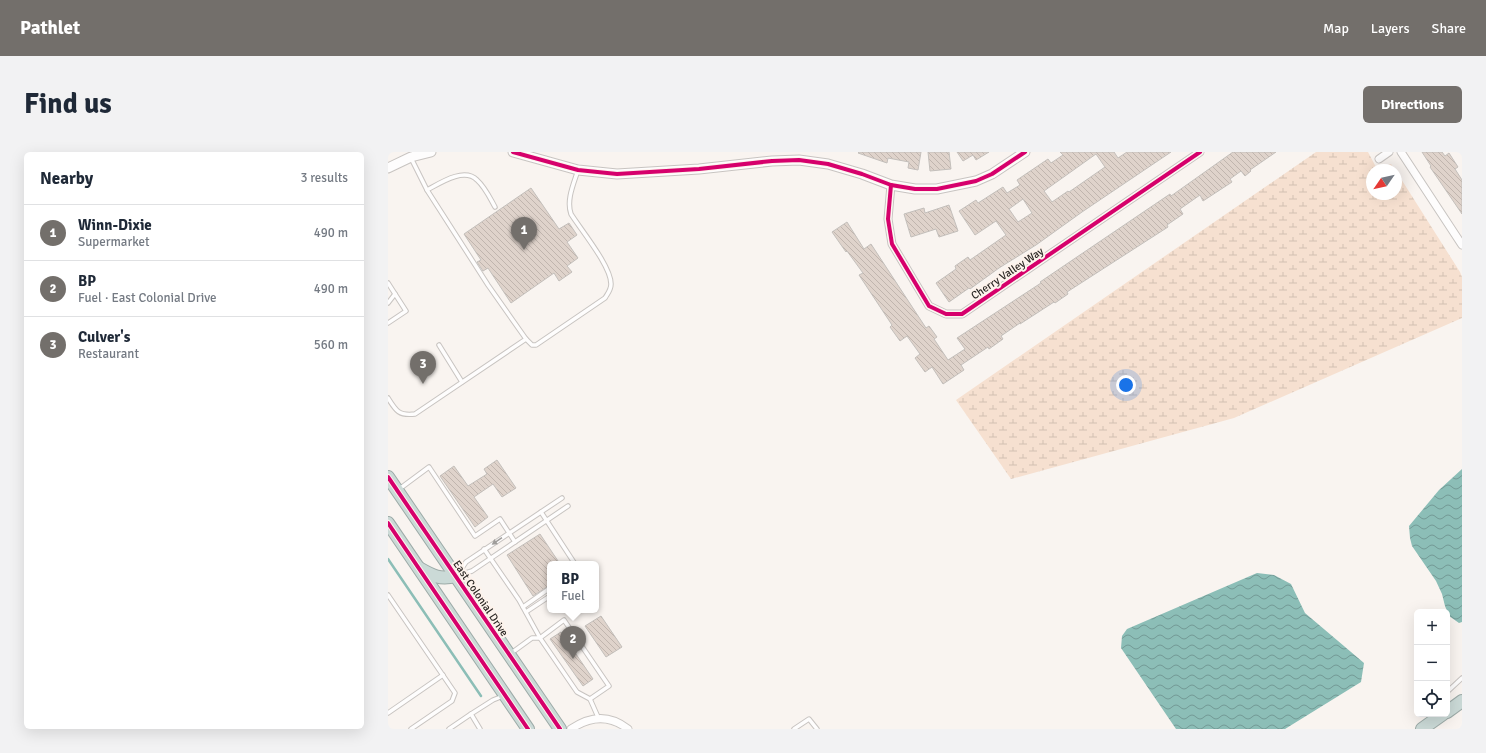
<!DOCTYPE html>
<meta charset="utf-8">
<style>
body{margin:0;font-family:Signika,sans-serif;background:#f2f2f3;color:#1f2937}
.controls{position:absolute;right:12px;bottom:12px;display:grid;overflow:hidden;border-radius:6px;box-shadow:0 4px 16px #0002}
.controls button{width:36px;height:36px;display:grid;place-items:center;padding:0;border:0;border-bottom:1px solid #e0e1e3;background:#fff;color:#1f2937;font:20px sans-serif}
.compass{position:absolute;left:978px;top:12px;width:36px;height:36px;border-radius:50%;background:#fff;box-shadow:0 4px 16px #0002;rotate:236deg}
.you{position:absolute;left:738px;top:233px;width:14px;height:14px;margin:-10px;border:3px solid #fff;border-radius:50%;background:#1a73e8;box-shadow:0 0 0 6px #1a73e833}
.badge{display:grid;place-items:center;width:26px;height:26px;border-radius:50%;background:#736f6b;color:#fff;font-size:13px;font-weight:700}
.pin{position:absolute;translate:-50% -33px;filter:drop-shadow(0 1px 2px #0008)}
.pin::after{content:'';position:absolute;top:21px;width:14px;height:12px;background:inherit;clip-path:polygon(0 0,100% 0,50% 100%)}
.popup{position:absolute;left:159px;top:409px;width:52px;height:52px;box-sizing:border-box;display:grid;place-content:center;border-radius:6px;background:#fff;filter:drop-shadow(0 1px 3px #0005);font-size:13px;white-space:nowrap;color:#747a83}
.popup b{font-size:15px;color:#1f2937}
.popup::after{content:'';position:absolute;left:50%;top:100%;margin-left:-8px;border:8px solid transparent;border-top-color:#fff}
.list{margin:0;padding:0;list-style:none}
h2{display:flex;justify-content:space-between;align-items:center;height:52px;margin:0;padding:0 16px;font-size:17px}
h2 small{font-size:13px;font-weight:400;color:#747a83}
.list li{display:grid;grid-template-columns:26px 1fr auto;gap:12px;align-items:center;box-sizing:border-box;height:56px;padding:0 16px;border-top:1px solid #e0e1e3}
.list b{display:block;font-size:15px;white-space:nowrap}
.list p{margin:0;font-size:13px;white-space:nowrap;color:#747a83}
.list em{font-size:13px;font-style:normal;color:#747a83}
.icon{flex:none;width:22px;height:22px;fill:none;stroke:currentColor;stroke-width:2;stroke-linecap:round;stroke-linejoin:round}
.map{position:relative;flex:none;width:1074px;height:577px;overflow:hidden;border-radius:6px}
header{display:flex;align-items:center;gap:24px;box-sizing:border-box;height:56px;padding:0 20px;background:#736f6b;color:#fff}
header strong{font-size:19px}
nav{display:flex;gap:22px;margin-inline-start:auto;font-size:14px}
.intro{display:flex;align-items:center;justify-content:space-between;box-sizing:border-box;height:96px;padding:0 24px}
h1{margin:0;font-size:28px}
.button{padding:10px 18px;border-radius:6px;background:#736f6b;color:#fff;font-size:14px;font-weight:700}
main{display:flex;gap:24px;padding:0 24px}
aside{flex:1;background:#fff;border-radius:6px;box-shadow:0 4px 16px #0002}
.map>svg:first-child{display:block}
</style>
<header>
<strong>Pathlet</strong>
<nav><a>Map</a><a>Layers</a><a>Share</a></nav>
</header>
<div class="intro"><h1>Find us</h1><a class="button">Directions</a></div>
<main>
<aside>
<h2>Nearby<small>3 results</small></h2>
<ul class="list">
<li><span class="badge">1</span><div><b>Winn-Dixie</b><p>Supermarket</p></div><em>490 m</em></li>
<li><span class="badge">2</span><div><b>BP</b><p>Fuel · East Colonial Drive</p></div><em>490 m</em></li>
<li><span class="badge">3</span><div><b>Culver's</b><p>Restaurant</p></div><em>560 m</em></li>
</ul>
</aside>
<div class="map">
<svg width="1074" height="577" viewBox="0 0 1074 577">
<defs>
<pattern id="wetland-marsh" width="20" height="14" patternUnits="userSpaceOnUse"><rect width="20" height="14" fill="#f6e0d0"/><path d="M1 5h8M5 5V1M11 12h8M15 12V8" fill="none" stroke="#d3c0b2"/></pattern>
<pattern id="water-waves" width="16" height="10" patternUnits="userSpaceOnUse"><rect width="16" height="10" fill="#8cbeb7"/><path d="M0 5q4-4 8 0t8 0" fill="none" stroke="#739a95"/></pattern>
<pattern id="building-back-hatch" width="6" height="6" patternUnits="userSpaceOnUse"><rect width="6" height="6" fill="#dfd3cb"/><path d="M-1 5l2 2M0 0l6 6M5-1l2 2" fill="none" stroke="#c0b5ae"/></pattern>
</defs>
<rect width="100%" height="100%" fill="#f9f4f0"/>
<path fill="url(#wetland-marsh)" d="M928,0H980L989,17L1003,12L1007,18H984V42H1008V19L1072,120L1074,125V166L846,266L623,327L568,248Z"/>
<g fill="url(#water-waves)">
<path d="M1074,317V470L1071,471L1061,464L1057,454L1054,442L1048,429L1024,394L1022,386L1021,374L1051,338Z"/>
<path d="M869,421L886,423L903,432L917,461L976,511L973,530L897,577H788L733,496L734,484L739,477Z"/>
</g>
<g fill="none" stroke-linecap="round" stroke-linejoin="round">
<path stroke="#8cbeb7" stroke-width="2.5" d="M0,407L93,544"/>
</g>
<g fill="url(#building-back-hatch)" stroke="#c3bfbb" fill-rule="evenodd">
<path d="M471,0H533L530,18L520,16L521,10L500,6L499,11L470,1Z"/>
<path d="M540,0H561L563,17L542,19Z"/>
<path d="M569,0H601L588,8L585,3L575,9Z"/>
<path d="M672,0H726L730,6L739,0H783L694,60L648,93L611,116L582,137L581,136L561,150L548,131L568,117L567,114L580,105L582,108L618,83L608,69L587,83L571,59L588,48L590,51L615,35L619,41L632,33L629,28L660,7L663,11L675,3ZM708,2L717,15L681,40L680,39L664,50L656,39ZM635,47L644,61L630,70L621,57Z"/>
<path d="M845,0H888L862,18L863,19L857,24L853,19L842,27L844,30L815,49L812,43L792,57L795,62L779,73L780,75L679,140L680,142L667,151L666,150L632,172V171L613,184L615,187L601,197L600,195L573,213L576,218L555,232L544,215L537,220L527,206L532,202L519,184L512,189L502,175L504,173L471,123L475,121L459,99L458,100L444,80L459,70L476,97L483,92L538,176L541,174L549,185L546,187L560,208L577,197L569,186L653,131L652,130L782,42L783,44Z"/>
<path d="M1034,0H1054L1057,4L1061,1L1070,15L1067,17L1074,28V62L1042,15L1043,14Z"/>
<path d="M143,36L171,77L181,71L189,83L179,90L190,106L179,114L184,120L171,129L166,121L123,151L100,116L95,119L89,110L93,108L76,82Z"/>
<path d="M561,53L570,79L551,85L548,77L523,85L516,62L536,56L537,61Z"/>
<path d="M109,308L128,336L114,345L105,332L86,345L100,365L87,375L52,324L66,314L80,334L99,322L96,317Z"/>
<path d="M152,382L172,412H162V433L145,444L119,403Z"/>
<path d="M213,464L234,495L218,505L197,474Z"/>
<path d="M173,480L205,527L195,534L162,487Z"/>
</g>
<g fill="none" stroke-linecap="round" stroke-linejoin="round">
<defs>
<g id="lane">
<path d="M39,38C52,31 76,15 89,28C97,35 102,46 107,55"/>
<path d="M0,131L18,159L0,171"/>
<path d="M0,151L7,142"/>
<path d="M138,187L144,193H148L217,146C220,141 223,138 223,132C223,114 193,78 183,62C178,48 186,31 190,18"/>
<path d="M51,193L74,230"/>
<path d="M0,246C8,259 11,264 27,262L138,187L100,133L39,38L23,6"/>
<path d="M10,338L41,315L87,384L112,367L127,390"/>
<path d="M153,360L187,412"/>
<path d="M96,397L131,448L152,486L176,468L221,534L202,547"/>
<path d="M70,422L78,410L174,346"/>
<path d="M71,423L84,419L180,354"/>
<path d="M0,443L67,541L64,549L23,577"/>
<path d="M135,455L162,436"/>
<path d="M138,460L162,444"/>
<path d="M122,502L144,486H152L189,540L202,547L210,565"/>
<path d="M1059,540L1074,526"/>
<path d="M0,561L55,523"/>
<path d="M61,577L83,562"/>
<path d="M92,577L83,562L105,548L115,544"/>
<path d="M406,577L421,567L429,577"/>
</g>
<g id="street">
<path d="M1013,0L1074,93"/>
<path d="M991,7L1001,0"/>
<path d="M503,33L500,67L504,92L541,154L558,162H574L812,0"/>
<path d="M183,577C202,564 221,562 240,577"/>
</g>
<g id="secondary">
<path d="M125,0L190,18L229,22L311,17L384,9L411,8L440,12L474,22L503,33L527,37H549L588,29L604,22L637,0"/>
<path d="M0,16L23,5L43,0"/>
</g>
<g id="highway">
<path d="M0,325L172,577"/>
<path d="M0,371L140,577"/>
<path d="M31,416C45,424 52,428 68,424"/>
<path d="M1059,560L1074,549"/>
<path d="M1034,577L1055,562"/>
</g>
</defs>
<use href="#lane" stroke="#c8c4c1" stroke-width="5.5"/>
<use href="#street" stroke="#c8c4c1" stroke-width="9"/>
<use href="#secondary" stroke="#c8c4c1" stroke-width="11"/>
<use href="#highway" stroke="#9daba8" stroke-width="14"/>
<use href="#lane" stroke="#fefdfd" stroke-width="3.5"/>
<use href="#street" stroke="#fefdfd" stroke-width="7"/>
<use href="#secondary" stroke="#fefdfd" stroke-width="9"/>
<use href="#highway" stroke="#cbdad7" stroke-width="12"/>
<defs>
<g id="cycleway">
<path d="M125,0L190,18L229,22L311,17L384,9L411,8L440,12L474,22L503,33L527,37H549L588,29L604,22L637,0"/>
<path d="M503,33L500,67L504,92L541,154L558,162H574L812,0"/>
<path d="M0,325L172,577"/>
<path d="M0,371L140,577"/>
</g>
</defs>
<use href="#cycleway" stroke="#fdf3ec" stroke-width="6"/>
<use href="#cycleway" stroke="#d6006c" stroke-width="4"/>
</g>
<defs><path id="oneway-solid" d="M-6-.8H1V-3.2L6.5 0L1 3.2V.8H-6Z"/></defs>
<use fill="#9f9d9b" href="#oneway-solid" transform="translate(109 389) rotate(146)"/>
<g text-anchor="middle" stroke-width="4" stroke-linejoin="round" paint-order="stroke">
<g font-size="11" fill="#2b2724" stroke="#fdf3ec">
<text transform="translate(619 121) rotate(-34)" y="4">Cherry Valley Way</text>
<text transform="translate(93 446) rotate(56)" y="4">East Colonial Drive</text>
</g>
</g>
</svg>
<div class="controls">
<button>+</button>
<button>−</button>
<button><svg class="icon" aria-label="locate" viewBox="0 0 24 24"><circle cx="12" cy="12" r="6"/><path d="M12 2v4M12 18v4M2 12h4M18 12h4"/></svg></button>
</div>
<svg class="compass" viewBox="-18 -18 36 36"><path d="M0-13l5 13h-10z" fill="#e53935"/><path d="M0 13l5-13h-10z" fill="#747a83"/></svg>
<div class="you"></div>
<div class="pin badge" style="left:136px;top:98px">1</div>
<div class="pin badge" style="left:185px;top:507px">2</div>
<div class="popup"><b>BP</b>Fuel</div>
<div class="pin badge" style="left:35px;top:232px">3</div>
</div>
</main>
